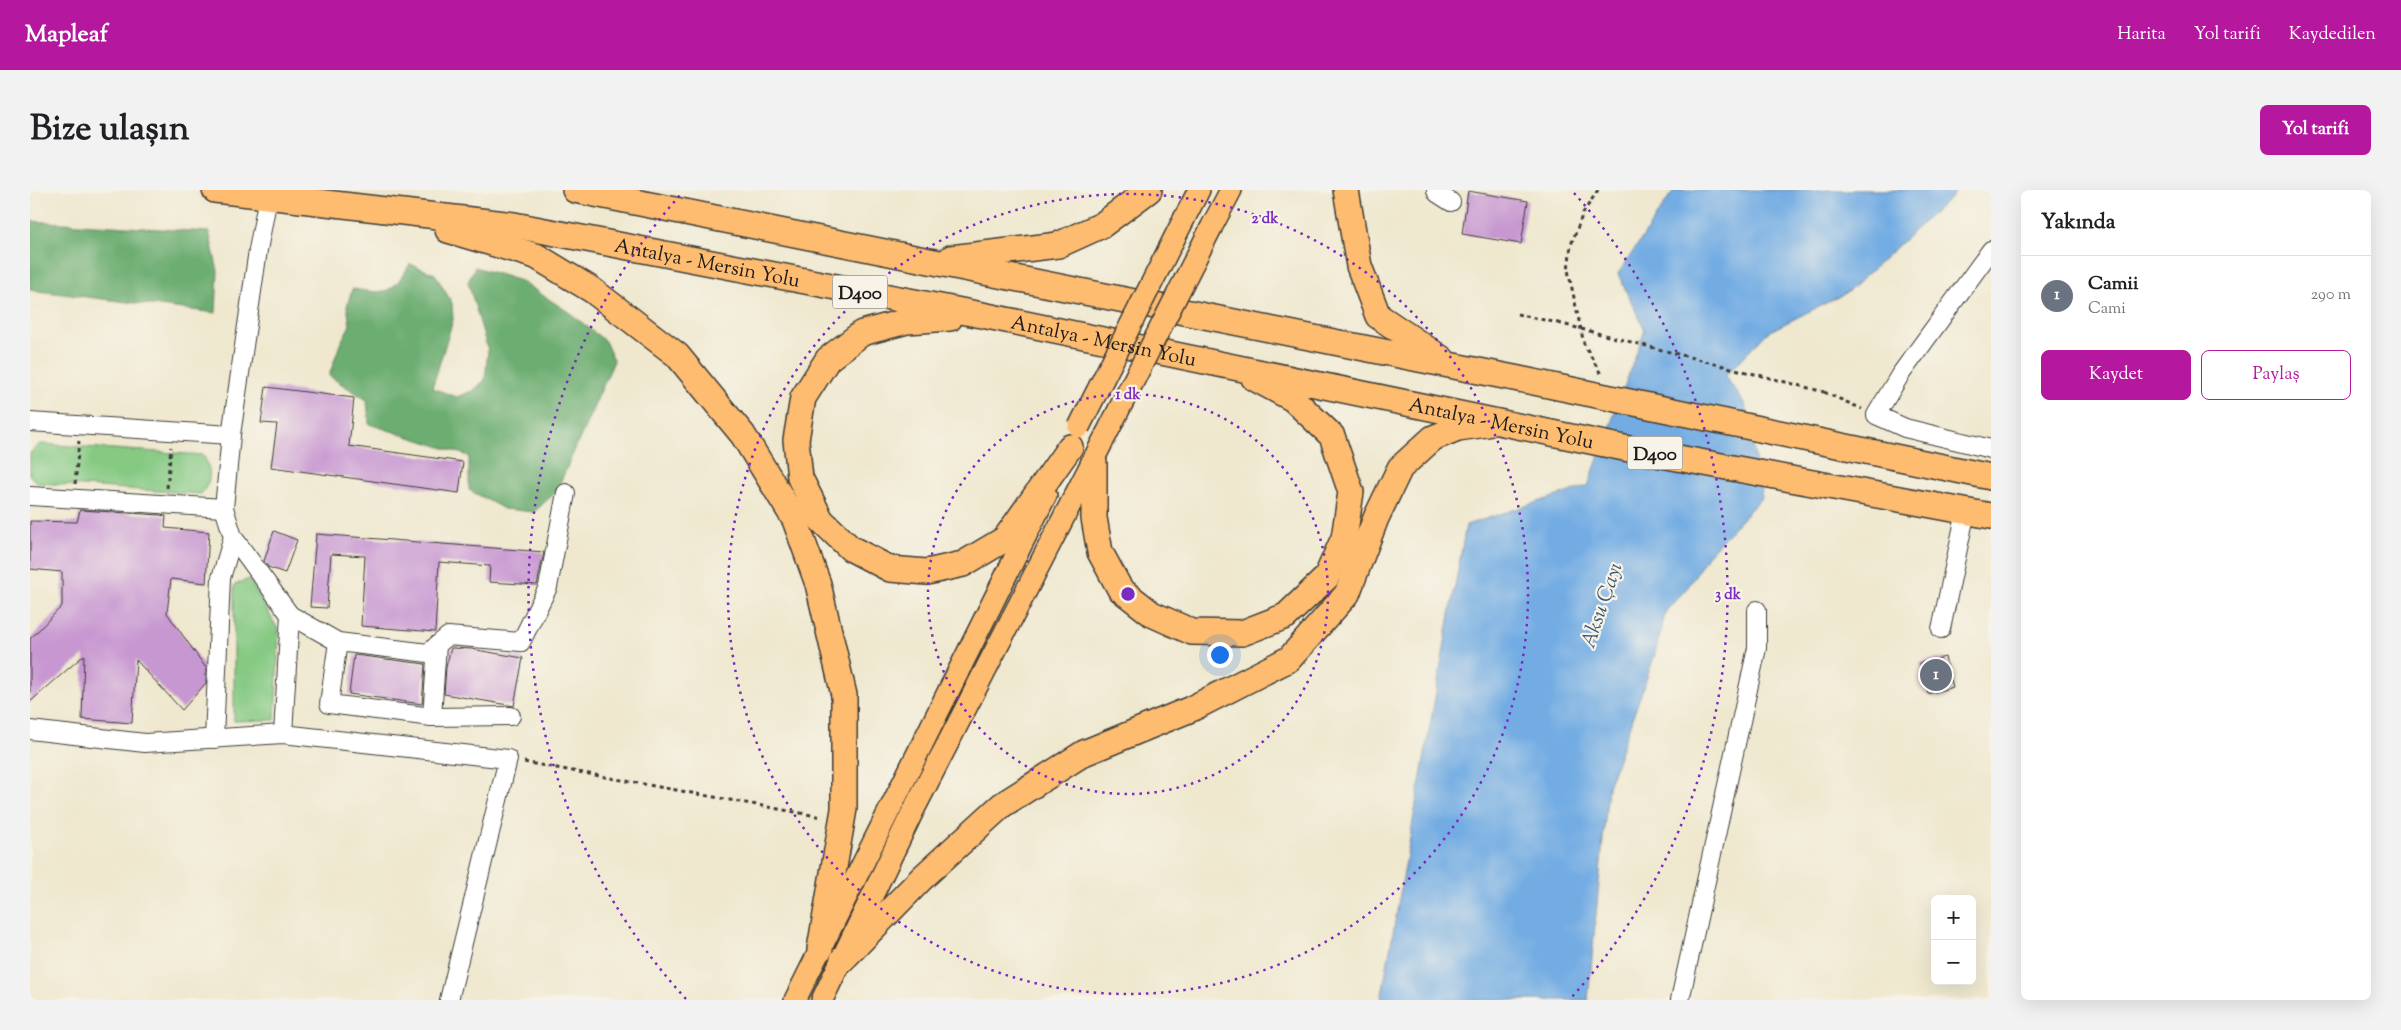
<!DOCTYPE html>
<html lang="tr">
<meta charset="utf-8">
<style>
body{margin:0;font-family:"Sorts Mill Goudy",serif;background:#f2f2f2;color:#202124}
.controls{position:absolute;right:15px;bottom:15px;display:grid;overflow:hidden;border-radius:8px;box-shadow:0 5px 20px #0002}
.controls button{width:45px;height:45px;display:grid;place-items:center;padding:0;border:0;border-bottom:1px solid #e0e0e0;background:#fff;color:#202124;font:25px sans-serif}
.you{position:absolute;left:1189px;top:464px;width:18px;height:18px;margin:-12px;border:4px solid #fff;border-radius:50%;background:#1a73e8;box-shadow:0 0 0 8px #1a73e833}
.badge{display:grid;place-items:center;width:32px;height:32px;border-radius:50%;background:#b5179e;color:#fff;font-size:16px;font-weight:700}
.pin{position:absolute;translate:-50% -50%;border:2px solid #fff;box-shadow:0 1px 5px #0006}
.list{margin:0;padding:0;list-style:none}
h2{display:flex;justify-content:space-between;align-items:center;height:65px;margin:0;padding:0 20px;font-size:21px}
h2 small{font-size:16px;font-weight:400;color:#757577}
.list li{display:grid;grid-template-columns:32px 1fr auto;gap:15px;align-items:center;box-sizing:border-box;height:80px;padding:0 20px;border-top:1px solid #e0e0e0}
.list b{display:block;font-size:19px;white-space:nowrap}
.list p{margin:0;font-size:16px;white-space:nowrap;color:#757577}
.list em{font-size:16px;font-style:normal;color:#757577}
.actions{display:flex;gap:10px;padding:15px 20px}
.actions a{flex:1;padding:11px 0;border:1px solid #b5179e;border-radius:8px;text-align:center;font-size:18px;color:#b5179e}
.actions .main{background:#b5179e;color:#fff}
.map{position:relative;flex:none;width:1961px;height:810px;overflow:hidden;border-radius:8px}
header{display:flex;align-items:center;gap:30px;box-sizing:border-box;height:70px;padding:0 25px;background:#b5179e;color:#fff}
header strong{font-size:24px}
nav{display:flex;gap:28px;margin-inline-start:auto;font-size:18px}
.intro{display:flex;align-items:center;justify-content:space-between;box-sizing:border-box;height:120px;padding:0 30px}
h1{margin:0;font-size:35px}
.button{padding:12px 22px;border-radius:8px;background:#b5179e;color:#fff;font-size:18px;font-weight:700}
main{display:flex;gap:30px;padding:0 30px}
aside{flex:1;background:#fff;border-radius:8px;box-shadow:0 5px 20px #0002}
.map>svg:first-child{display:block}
</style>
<header>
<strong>Mapleaf</strong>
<nav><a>Harita</a><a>Yol tarifi</a><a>Kaydedilen</a></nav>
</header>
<div class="intro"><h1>Bize ulaşın</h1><a class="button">Yol tarifi</a></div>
<main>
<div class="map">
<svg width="1961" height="810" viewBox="0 0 1961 810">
<rect width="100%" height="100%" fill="#f7f3e8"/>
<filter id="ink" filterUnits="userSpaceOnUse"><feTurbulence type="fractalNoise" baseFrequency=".02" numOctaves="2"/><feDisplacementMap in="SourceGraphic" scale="10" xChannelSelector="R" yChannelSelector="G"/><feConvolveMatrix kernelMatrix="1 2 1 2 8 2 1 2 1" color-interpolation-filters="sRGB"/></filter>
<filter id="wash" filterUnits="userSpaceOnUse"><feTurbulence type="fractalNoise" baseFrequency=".0096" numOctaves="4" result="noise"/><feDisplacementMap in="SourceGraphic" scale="20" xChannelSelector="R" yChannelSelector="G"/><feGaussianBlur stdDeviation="1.12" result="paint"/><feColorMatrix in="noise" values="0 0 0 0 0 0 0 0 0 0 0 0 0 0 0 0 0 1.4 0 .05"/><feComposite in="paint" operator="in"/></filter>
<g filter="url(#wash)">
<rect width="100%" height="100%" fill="#efe8cf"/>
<g fill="#85c983" stroke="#507250">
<path d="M10,254L173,265C182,280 182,291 171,304L8,293L0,286V263Z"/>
<path d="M219,389L249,441L245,530L204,531V395Z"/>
</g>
<g fill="#6cad71" stroke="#446446">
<path d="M0,31L179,42L188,81L186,123L0,100Z"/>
<path d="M380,74L405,84L422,113L423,130L402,198L427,207L444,200L455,190L458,160L438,92L445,77L491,91L540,123L575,151L584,171L526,302L504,322L474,319L439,300V266L339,234L337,210L299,186L310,154L320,135L317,116L322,99C358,104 361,105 380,74Z"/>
</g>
<path fill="#72ace3" stroke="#476480" d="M1644,0H1928L1818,102L1738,142L1695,186L1715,214L1732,307L1677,366L1658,397L1636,421L1624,467L1578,597L1558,810H1351L1436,335L1558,296L1615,140L1588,84Z"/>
<g id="blocks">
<g fill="#c797d1">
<path d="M1438,1L1498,11L1491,54L1432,44Z"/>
<path d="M236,197L324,208L319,256L433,272L429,303L241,277L247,234L231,233Z"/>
<path d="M50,320L130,325L136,326L135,338L179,342L176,393L141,389L137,423L176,478V493L152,520L106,470L102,533L52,529L54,465L0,512V449L32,416V382L0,379V331L47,332Z"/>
<path d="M244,341L267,350L255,383L238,377L234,371Z"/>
<path d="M286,344L514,362L507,395L459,392L460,376L409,372L405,442L331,436L335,366L301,364L297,418L280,417Z"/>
<path d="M421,458L441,459L493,468L484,516L414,504L416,477Z"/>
<path d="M324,465L395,474L392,514L319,504Z"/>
<path d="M1915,467L1923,497L1898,504L1890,473Z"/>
</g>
</g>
</g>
<g filter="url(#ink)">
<use href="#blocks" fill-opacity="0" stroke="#3c3b37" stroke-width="1"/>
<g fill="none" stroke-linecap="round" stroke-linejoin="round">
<defs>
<g id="minor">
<path d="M1406,0L1407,3L1421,12"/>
<path d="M238,7L228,60L201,245L194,318L203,347L260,425L253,544"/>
<path d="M1961,60L1870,185L1846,225L1875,238L1961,259"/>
<path d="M0,232L201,245"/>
<path d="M0,306L194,318"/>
<path d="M260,425L308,452L398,463L418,446L491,452L518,397L536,303"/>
<path d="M1911,439L1936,321"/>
<path d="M308,452L299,514L402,527L407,455"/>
<path d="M402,527L481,526"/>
<path d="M0,540L115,553L253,544L478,569L419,810"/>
<path d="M184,549L191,388L203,347"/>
<path d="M1650,810L1727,458V420"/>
</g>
<g id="major">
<path d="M1155,27L1169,0"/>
<path d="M1182,36L1201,0"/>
<path d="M765,810L1016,305"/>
<path d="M792,810L882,623L1076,245"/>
</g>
<g id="highway">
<path id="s1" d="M185,0L484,35L957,126L1594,258L1961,326"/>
<path d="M545,0L1489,189L1961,287"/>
<path d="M1316,0L1329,76L1348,126L1412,169"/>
<path d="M418,40L506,66L562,100L647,165L713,245L765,330L788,394L814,505V619L790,759"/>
<path d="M921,68L1028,55L1072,35L1119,0"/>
<path d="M920,128L877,131L832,143L798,169L773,208L766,250L770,288L791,330L820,358L860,379L897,382L933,374L975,349L1040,257"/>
<path d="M1064,272V328L1070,362L1090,399L1122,424L1162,442L1212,443L1256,426L1296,388L1314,348L1321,302L1302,246L1263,209L1224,188"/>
<path d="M813,769L893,687L972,615L1054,563L1161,519L1259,469L1317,404L1346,328L1370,278L1403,248L1428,238L1457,234"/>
</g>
</defs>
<use href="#minor" stroke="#3c3b37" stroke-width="20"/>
<use href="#major" stroke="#3c3b37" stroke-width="24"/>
<use href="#highway" stroke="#3c3b37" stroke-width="28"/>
<g stroke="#3c3b37" stroke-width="3" stroke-dasharray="4 4" stroke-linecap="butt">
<path d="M1568,0L1553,23L1541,55L1538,80L1554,154L1572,186"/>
<path d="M1487,124L1528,133"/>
<path d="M1794,202L1832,219"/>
<path d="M45,294L49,251"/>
<path d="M137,298L141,257"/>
<path d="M494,572L792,627"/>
</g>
<use href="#minor" stroke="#fff" stroke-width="18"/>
<use href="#major" stroke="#febc70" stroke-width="21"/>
<use href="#highway" stroke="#febc70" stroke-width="25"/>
<defs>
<g id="major-bridge">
<path d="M1049,237L1155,27"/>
<path d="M1076,245L1182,36"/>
</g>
</defs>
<use href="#major-bridge" stroke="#3c3b37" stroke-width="24" stroke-linecap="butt"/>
<path stroke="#3c3b37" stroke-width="3" stroke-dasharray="4 4" stroke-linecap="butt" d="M1528,133L1794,202"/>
<use href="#major-bridge" stroke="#febc70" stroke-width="21"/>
</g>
</g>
<g fill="none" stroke="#7b2cbf" stroke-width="2.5" stroke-dasharray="2.5 5">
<circle cx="1098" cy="404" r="200"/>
<circle cx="1098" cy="404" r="400"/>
<path d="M656 809A600 600 0 0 1 652 3M1544 3A600 600 0 0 1 1540 809"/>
</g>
<g text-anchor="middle" stroke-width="4.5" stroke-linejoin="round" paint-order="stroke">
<g fill="#f7f3e8" stroke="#5e5c59" stroke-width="1">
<rect x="802.5" y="85.5" width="55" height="33" rx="4"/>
<rect x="1597.5" y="246.5" width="55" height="33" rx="4"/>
</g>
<g font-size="19" font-weight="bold" fill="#1c1c1c">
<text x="830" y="109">D400</text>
<text x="1625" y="270">D400</text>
</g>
<g font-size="20" fill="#1c1c1c" stroke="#f7f3e8">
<text dy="7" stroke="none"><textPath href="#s1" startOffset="498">Antalya - Mersin Yolu</textPath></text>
<text dy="7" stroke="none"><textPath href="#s1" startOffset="902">Antalya - Mersin Yolu</textPath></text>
<text dy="7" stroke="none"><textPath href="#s1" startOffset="1308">Antalya - Mersin Yolu</textPath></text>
</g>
<g font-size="21" font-style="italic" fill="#3e566c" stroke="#f7f3e8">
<text transform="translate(1571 415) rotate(-71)" y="7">Aksu Çayı</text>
</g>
</g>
<circle cx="1098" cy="404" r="8" fill="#7b2cbf" stroke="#f7f3e8" stroke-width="2.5"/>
<g font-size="15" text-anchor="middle" font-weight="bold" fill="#7b2cbf" stroke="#f7f3e8" stroke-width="4.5" stroke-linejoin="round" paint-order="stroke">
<text x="1235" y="33">2 dk</text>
<text x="1098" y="209">1 dk</text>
<text x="1698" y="409">3 dk</text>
</g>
</svg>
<div class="controls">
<button>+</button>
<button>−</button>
</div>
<div class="you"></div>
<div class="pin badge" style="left:1906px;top:485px;background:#6b7280">1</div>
</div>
<aside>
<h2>Yakında<small></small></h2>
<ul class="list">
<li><span class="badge" style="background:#6b7280">1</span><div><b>Camii</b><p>Cami</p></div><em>290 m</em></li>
</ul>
<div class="actions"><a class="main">Kaydet</a><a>Paylaş</a></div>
</aside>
</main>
